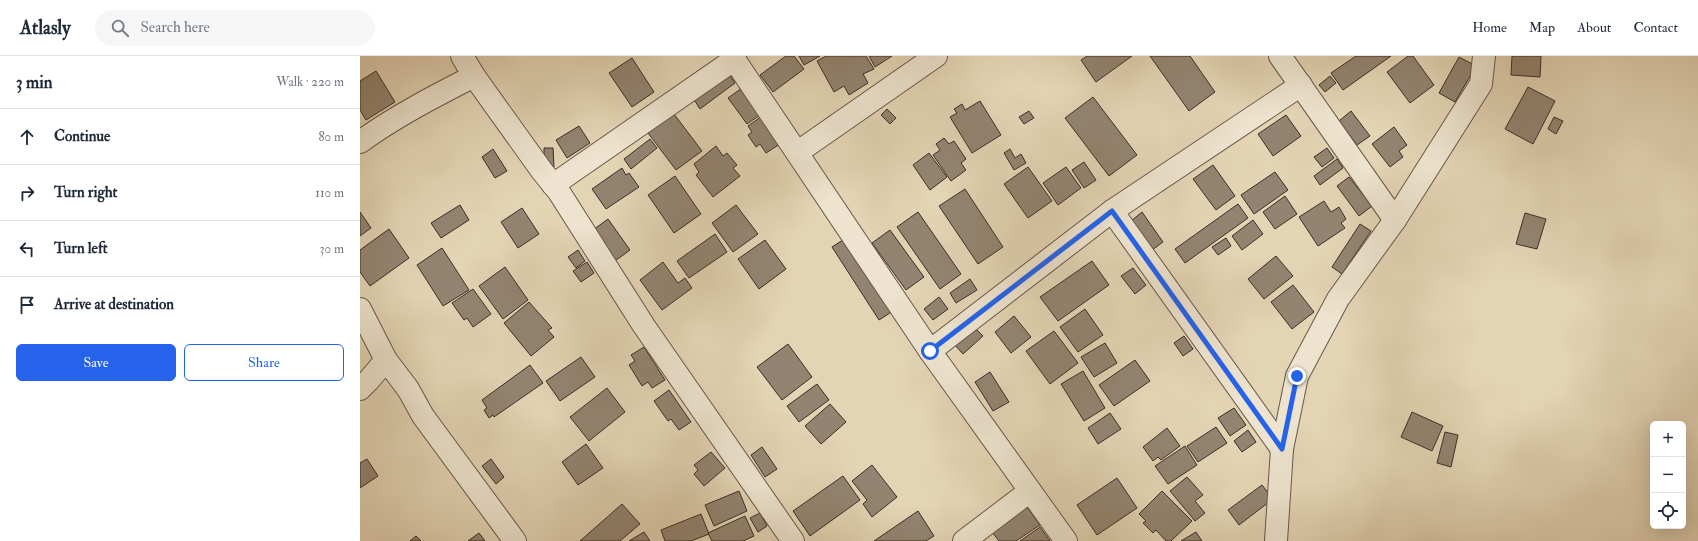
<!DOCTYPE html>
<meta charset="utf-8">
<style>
body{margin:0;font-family:"IM FELL Double Pica",serif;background:#f6f6f7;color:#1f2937}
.controls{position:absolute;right:12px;bottom:12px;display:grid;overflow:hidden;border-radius:6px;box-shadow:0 4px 16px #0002}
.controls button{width:36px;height:36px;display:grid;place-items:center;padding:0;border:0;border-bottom:1px solid #e0e1e3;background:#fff;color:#1f2937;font:20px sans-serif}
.stop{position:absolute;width:12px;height:12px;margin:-9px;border:3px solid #2563eb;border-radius:50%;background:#fff}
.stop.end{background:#2563eb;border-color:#fff;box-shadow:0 1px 4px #0008}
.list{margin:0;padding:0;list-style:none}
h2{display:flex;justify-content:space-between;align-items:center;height:52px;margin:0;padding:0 16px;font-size:17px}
h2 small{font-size:13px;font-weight:400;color:#747a83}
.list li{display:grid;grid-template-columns:26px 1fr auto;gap:12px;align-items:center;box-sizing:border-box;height:56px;padding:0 16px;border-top:1px solid #e0e1e3}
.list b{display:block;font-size:15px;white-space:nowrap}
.list em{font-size:13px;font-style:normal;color:#747a83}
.actions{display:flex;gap:8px;padding:12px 16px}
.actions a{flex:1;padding:9px 0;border:1px solid #2563eb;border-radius:6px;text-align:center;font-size:14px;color:#2563eb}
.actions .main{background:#2563eb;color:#fff}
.icon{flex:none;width:22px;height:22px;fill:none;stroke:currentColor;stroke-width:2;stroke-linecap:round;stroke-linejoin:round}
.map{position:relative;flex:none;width:1338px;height:485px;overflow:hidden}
header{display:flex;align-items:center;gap:24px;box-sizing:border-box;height:56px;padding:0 20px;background:#fff;border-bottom:1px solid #e0e1e3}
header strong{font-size:19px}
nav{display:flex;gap:22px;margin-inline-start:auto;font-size:14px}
.search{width:280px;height:36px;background:#f6f6f7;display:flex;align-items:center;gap:10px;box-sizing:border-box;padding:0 14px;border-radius:22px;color:#747a83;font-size:15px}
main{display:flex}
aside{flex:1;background:#fff}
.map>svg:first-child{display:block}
</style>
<header>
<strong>Atlasly</strong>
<div class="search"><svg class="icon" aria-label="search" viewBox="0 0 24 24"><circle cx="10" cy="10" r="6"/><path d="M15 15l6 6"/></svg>Search here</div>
<nav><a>Home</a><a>Map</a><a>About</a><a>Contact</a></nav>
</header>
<main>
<aside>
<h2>3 min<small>Walk · 220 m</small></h2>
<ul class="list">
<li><svg class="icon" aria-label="ahead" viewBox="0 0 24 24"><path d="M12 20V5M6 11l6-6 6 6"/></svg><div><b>Continue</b></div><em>80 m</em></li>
<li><svg class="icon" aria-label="right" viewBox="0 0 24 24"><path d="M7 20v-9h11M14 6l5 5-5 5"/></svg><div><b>Turn right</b></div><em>110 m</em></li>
<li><svg class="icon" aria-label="left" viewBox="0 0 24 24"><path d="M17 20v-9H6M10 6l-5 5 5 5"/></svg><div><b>Turn left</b></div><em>30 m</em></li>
<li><svg class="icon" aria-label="arrive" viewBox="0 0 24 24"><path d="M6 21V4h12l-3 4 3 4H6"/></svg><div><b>Arrive at destination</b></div></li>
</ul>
<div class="actions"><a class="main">Save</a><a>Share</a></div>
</aside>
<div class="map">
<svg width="1338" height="485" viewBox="0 0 1338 485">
<rect width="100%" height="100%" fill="#e3d4b4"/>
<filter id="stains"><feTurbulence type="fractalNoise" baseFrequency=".005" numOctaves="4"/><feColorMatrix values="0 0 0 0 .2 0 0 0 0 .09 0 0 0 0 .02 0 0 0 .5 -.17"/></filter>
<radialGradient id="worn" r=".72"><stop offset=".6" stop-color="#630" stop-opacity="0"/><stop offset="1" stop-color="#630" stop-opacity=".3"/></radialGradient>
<g fill="#938471" stroke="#3c2e28">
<path d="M426,0H434L444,13L413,36L400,19Z"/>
<path d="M439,0H460L444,9Z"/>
<path d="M466,0H506L514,13L503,18L508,27L489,39L484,30L474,36L457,5Z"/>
<path d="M509,0H532L515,11Z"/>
<path d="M727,0H772L736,26L721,4Z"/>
<path d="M790,0H830L855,36L829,55Z"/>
<path d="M996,0H1031L983,34L971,17Z"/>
<path d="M1048,0H1053L1074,29L1050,47L1027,16Z"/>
<path d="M1152,0H1181L1180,21L1151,19Z"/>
<path d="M1099,1L1116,10L1095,46L1079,37Z"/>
<path d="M272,2L294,36L272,51L249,17Z"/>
<path d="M16,15L35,46L6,64L0,54V25Z"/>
<path d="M368,17L375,27L340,53L333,42Z"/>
<path d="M970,20L976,27L965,36L959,29Z"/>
<path d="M1168,31L1195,45L1173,88L1145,73Z"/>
<path d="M382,32L400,59L387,68L368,42Z"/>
<path d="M733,41L777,99L749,120L705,62Z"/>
<path d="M620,45L641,79L612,97L590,61L597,57L594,53L602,48L605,54Z"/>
<path d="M527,53L536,62L530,68L521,59Z"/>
<path d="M669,55L674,62L664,68L659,61Z"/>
<path d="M991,55L1010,80L997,89L979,65Z"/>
<path d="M314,58L342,95L316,114L288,77Z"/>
<path d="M926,59L941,80L913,100L898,78Z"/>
<path d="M402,60L420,88L406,97L400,88L396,91L388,79L392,76L388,70Z"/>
<path d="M1194,61L1203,65L1196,78L1188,73Z"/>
<path d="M219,70L230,87L207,102L196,84Z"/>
<path d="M1034,71L1047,89L1039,95L1043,101L1030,111L1012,88Z"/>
<path d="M584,82L589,88L594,85L606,103L601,107L606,114L591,125L573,99L580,94L576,88Z"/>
<path d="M290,83L297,92L271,113L264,103Z"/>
<path d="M356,90L363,100L367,97L377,109L373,112L380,120L353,141L336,119L339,116L334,108Z"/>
<path d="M184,92H193L194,111L184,112Z"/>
<path d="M967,92L974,102L962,111L954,101Z"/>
<path d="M133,93L147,115L135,122L122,101Z"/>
<path d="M650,93L655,102L661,98L666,107L654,114L644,97Z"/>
<path d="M569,97L587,121L570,134L553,109Z"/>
<path d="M977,103L983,112L960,129L954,120Z"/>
<path d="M724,106L736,124L724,132L712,114Z"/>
<path d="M853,109L875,140L856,154L833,123Z"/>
<path d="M668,111L692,145L668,162L644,128Z"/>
<path d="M706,111L721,132L698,149L683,127Z"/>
<path d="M262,112L266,119L269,117L279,131L246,153L232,133Z"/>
<path d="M915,116L928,134L894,158L881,139Z"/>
<path d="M315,120L341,158L314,177L288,139Z"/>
<path d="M989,121L1012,150L999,160L977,130Z"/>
<path d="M605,133L643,191L618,208L579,150Z"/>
<path d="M925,140L937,158L915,173L903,156Z"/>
<path d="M964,145L971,156L979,151L986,163L981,167L985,172L958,190L939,161Z"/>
<path d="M878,148L888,162L825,207L815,193Z"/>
<path d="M100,149L109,164L81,182L71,167Z"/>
<path d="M376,149L398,178L373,196L352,167Z"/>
<path d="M162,152L179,178L158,192L141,166Z"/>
<path d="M0,156L11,172L0,180Z"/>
<path d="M558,156L601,218L580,233L537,171Z"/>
<path d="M782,156L803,186L792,194L771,165Z"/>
<path d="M1165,157L1186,163L1177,193L1156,188Z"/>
<path d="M248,163L270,194L255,205L233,174Z"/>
<path d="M893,164L903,178L882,194L872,180Z"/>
<path d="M1000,168L1011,175L982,218L972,211Z"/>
<path d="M29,173L49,202L10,230L0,216V194Z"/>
<path d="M530,174L564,221L546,234L512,187Z"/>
<path d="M355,178L367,196L329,222L317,205Z"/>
<path d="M486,182L533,255L519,264L472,191Z"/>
<path d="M866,182L871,190L858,199L852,191Z"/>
<path d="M405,184L426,213L399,233L378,203Z"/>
<path d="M82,192L109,234L83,250L57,209Z"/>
<path d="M218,194L225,205L216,212L208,201Z"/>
<path d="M916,200L933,220L904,243L888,223Z"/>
<path d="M732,205L749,229L698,265L680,241Z"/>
<path d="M227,206L234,217L221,226L213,215Z"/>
<path d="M303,206L318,227L325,222L332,232L302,254L280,224Z"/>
<path d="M145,211L168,244L143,263L119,230Z"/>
<path d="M773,212L786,229L775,238L761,220Z"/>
<path d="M610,223L617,234L596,247L590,237Z"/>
<path d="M933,229L954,256L932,273L911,246Z"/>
<path d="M113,233L131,258L113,271L107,262L104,264L92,247Z"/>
<path d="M579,241L588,253L573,264L564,253Z"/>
<path d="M169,246L192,272L188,274L194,281L171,300L144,267Z"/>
<path d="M725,253L743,279L718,296L700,271Z"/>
<path d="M654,260L671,281L651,297L635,276Z"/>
<path d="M613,270L623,280L603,298L594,288Z"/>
<path d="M694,275L718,307L690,328L666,295Z"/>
<path d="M824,280L833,293L823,300L814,287Z"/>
<path d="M745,287L757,307L734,321L721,301Z"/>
<path d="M428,288L452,321L422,344L397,311Z"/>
<path d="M284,291L305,324L292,332L288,326L282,330L269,309L275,305L271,299Z"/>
<path d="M221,301L235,321L200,345L186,325Z"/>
<path d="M775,304L790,325L754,350L739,329Z"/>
<path d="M170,309L183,327L134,361L133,359L129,362L124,354L127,352L122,344Z"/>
<path d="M723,315L745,352L724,365L701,328Z"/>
<path d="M630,316L649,346L633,355L615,326Z"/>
<path d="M457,328L469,344L439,366L427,350Z"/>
<path d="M247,332L265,356L229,385L210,361Z"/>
<path d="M309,334L331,366L319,374L311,363L308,365L294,345Z"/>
<path d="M470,348L486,366L461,388L445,370Z"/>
<path d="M874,352L886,369L870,380L858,362Z"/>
<path d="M1052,356L1083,370L1072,395L1041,381Z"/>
<path d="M750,357L761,373L738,388L728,372Z"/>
<path d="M856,371L867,387L838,406L827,390Z"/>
<path d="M807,372L820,390L801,404L798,401L793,405L783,391Z"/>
<path d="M888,374L896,386L882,396L874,385Z"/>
<path d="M1085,376L1098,379L1091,411L1077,407Z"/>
<path d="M226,388L243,412L218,429L202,406Z"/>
<path d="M825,390L837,409L808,428L795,410Z"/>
<path d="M402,391L417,413L405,421L391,399Z"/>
<path d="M351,396L365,412L344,430L334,418L338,414L334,409Z"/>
<path d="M7,403L18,420L0,432V407Z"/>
<path d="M131,403L144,421L136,428L122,410Z"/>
<path d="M512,409L537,441L512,461L503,448L507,444L492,425Z"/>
<path d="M483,420L500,444L450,480L433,455Z"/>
<path d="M827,421L843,439L835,445L845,457L835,465L810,435Z"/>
<path d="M757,422L777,452L737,479L717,449Z"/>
<path d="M902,429L913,443L879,469L868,454Z"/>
<path d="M379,435L387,455L354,470L345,449Z"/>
<path d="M802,435L832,465L811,485H806L796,474L793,477L783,467L786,465L779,458Z"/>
<path d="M262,448L280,468L260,485H220Z"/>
<path d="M667,451L680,469L656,485H639L632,476Z"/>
<path d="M558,455L574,480L566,485H514Z"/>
<path d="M400,457L407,470L398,476L390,462Z"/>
<path d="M341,458L349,478L331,485H305L301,474Z"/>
<path d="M385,460L394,480L383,485H352L348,477Z"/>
<path d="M680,471L690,485H660Z"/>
<path d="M284,476L290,485H269Z"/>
<path d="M836,476L842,485H821Z"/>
<path d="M119,477L125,485H108Z"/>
<path d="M56,480L61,485H50Z"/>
</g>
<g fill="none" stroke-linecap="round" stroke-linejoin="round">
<defs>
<g id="minor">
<path d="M102,0L114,20L182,115L199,136L284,270L433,485"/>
<path d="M372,0L570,295L706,485"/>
<path d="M920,0L1035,164"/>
<path d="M0,86C36,60 75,40 114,20"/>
<path d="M438,96L576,0"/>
<path d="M193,129L375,3"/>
<path d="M752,155L922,393"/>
<path d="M0,253L26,304L48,333L63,360L155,485"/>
<path d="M570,295L752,155L941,29"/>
<path d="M0,333L8,325L26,304"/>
<path d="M604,485L670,435"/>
<path d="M916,485L922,393L937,320L978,243L1035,164L1121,28L1124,0"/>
</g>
</defs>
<use href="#minor" stroke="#66584b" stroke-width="24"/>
<use href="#minor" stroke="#ede3ce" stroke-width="22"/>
</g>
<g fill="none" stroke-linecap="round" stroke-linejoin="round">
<path stroke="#2563eb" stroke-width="5" d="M570,295L752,155L922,393L937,320"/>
</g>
<rect width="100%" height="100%" filter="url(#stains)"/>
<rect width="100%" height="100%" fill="url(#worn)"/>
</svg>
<div class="controls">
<button>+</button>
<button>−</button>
<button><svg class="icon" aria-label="locate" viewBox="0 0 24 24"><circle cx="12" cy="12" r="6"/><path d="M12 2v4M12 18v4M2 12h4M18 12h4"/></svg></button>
</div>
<div class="stop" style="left:570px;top:295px"></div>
<div class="stop end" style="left:937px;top:320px"></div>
</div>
</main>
